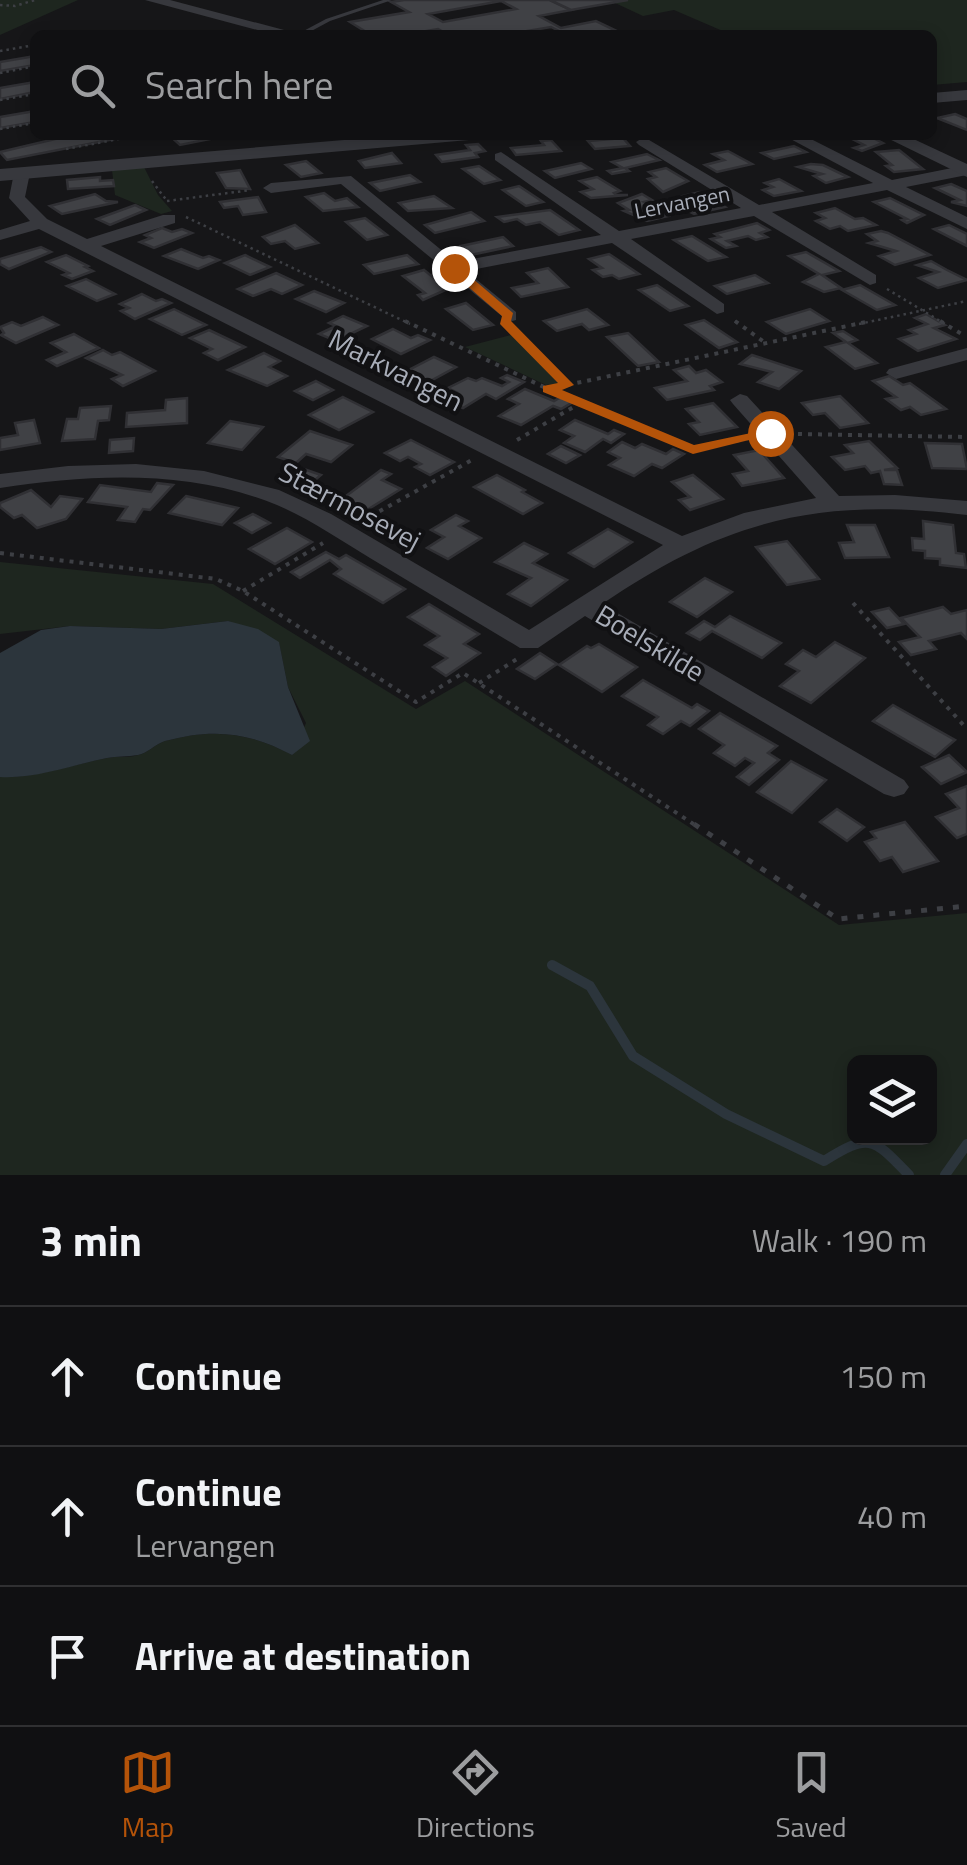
<!DOCTYPE html>
<meta charset="utf-8">
<style>
body{margin:0;font-family:"Titillium Web",sans-serif;background:#1e1e20;color:#f1f3f6}
.controls{position:absolute;right:30px;bottom:30px;display:grid;overflow:hidden;border-radius:15px;box-shadow:0 5px 15px #0003}
.controls button{width:90px;height:90px;display:grid;place-items:center;padding:0;border:0;border-bottom:2px solid #303032;background:#101012;color:#f1f3f6;font:50px sans-serif}
.stop{position:absolute;width:30px;height:30px;margin:-22px;border:8px solid #b45309;border-radius:50%;background:#fff}
.stop.end{background:#b45309;border-color:#fff;box-shadow:0 2px 10px #0008}
.list{margin:0;padding:0;list-style:none}
h2{display:flex;justify-content:space-between;align-items:center;height:130px;margin:0;padding:0 40px;font-size:42px}
h2 small{font-size:32px;font-weight:400;color:#9c9d9f}
.list li{display:grid;grid-template-columns:65px 1fr auto;gap:30px;align-items:center;box-sizing:border-box;height:140px;padding:0 40px;border-top:2px solid #303032}
.list b{display:block;font-size:38px;white-space:nowrap}
.list p{margin:0;font-size:32px;white-space:nowrap;color:#9c9d9f}
.list em{font-size:32px;font-style:normal;color:#9c9d9f}
.icon{flex:none;width:55px;height:55px;fill:none;stroke:currentColor;stroke-width:2;stroke-linecap:round;stroke-linejoin:round}
.map{position:relative;flex:none;width:967px;height:1175px;overflow:hidden}
.search{position:absolute;background:#101012;box-shadow:0 5px 15px #0003;left:30px;right:30px;top:30px;height:110px;display:flex;align-items:center;gap:25px;box-sizing:border-box;padding:0 35px;border-radius:15px;color:#9c9d9f;font-size:38px}
.sheet{height:550px;background:#101012}
nav{display:flex;justify-content:space-around;align-items:center;box-sizing:border-box;height:140px;border-top:2px solid #303032;background:#101012;font-size:28px;color:#9c9d9f}
nav a{display:grid;justify-items:center;gap:5px}
nav .on{color:#b45309}
.map>svg:first-child{display:block}
</style>
<div class="map">
<svg width="967" height="1175" viewBox="0 0 967 1175">
<rect width="100%" height="100%" fill="#161618"/>
<g fill="#1e261f" fill-rule="evenodd">
<path d="M0,0H78L0,35Z"/>
<path d="M550,0H967V82L932,85V35H732L674,10L643,16L613,2L571,10Z"/>
<path d="M144,167L158,195L172,211L161,214L115,195L112,170Z"/>
<path d="M511,335L563,383L546,385L465,347Z"/>
<path d="M0,562L213,584L416,709L465,681L839,925L967,913V1175H0V777C36,778 71,765 107,758C117,756 128,758 138,755C148,753 155,744 165,741C212,728 249,732 292,755L306,723L288,687L279,643L228,621L161,629L70,626L0,634ZM854,1062H930V1138H854Z"/>
</g>
<path fill="#2c353c" d="M228,621L258,629L279,642L288,687L310,741L292,755C249,732 213,728 165,741C155,744 148,753 138,755C128,757 117,756 107,758C72,765 36,779 0,777V653L41,630L70,626L161,629Z"/>
<g fill="none" stroke-linecap="round" stroke-linejoin="round">
<g stroke="#2c353c" stroke-width="10">
<path d="M552,965L590,986L633,1056L726,1114L824,1161C870,1132 873,1138 909,1175"/>
<path d="M945,1175L967,1144"/>
</g>
</g>
<g fill="#404145" stroke="#303034" stroke-width="2.5" fill-rule="evenodd">
<path d="M404,0H550L571,10L539,16L561,28L596,21L625,35H567L551,27L504,35H449L438,29L404,35H371L350,22L409,12L391,2ZM501,1L516,9L443,22L428,14Z"/>
<path d="M550,0H628L571,10Z"/>
<path d="M35,56V65L0,71V62Z"/>
<path d="M35,82V92L0,99V88Z"/>
<path d="M35,111V122L0,128V117Z"/>
<path d="M955,114L967,119V130L937,118Z"/>
<path d="M72,135H135L7,160L0,152Z"/>
<path d="M169,135H230L180,145Z"/>
<path d="M844,135H867L883,143L862,151L854,148L864,145Z"/>
<path d="M623,138L630,146L595,149L588,141Z"/>
<path d="M551,140L561,151L516,155L511,148L544,145L541,141Z"/>
<path d="M478,144L485,151L475,153L478,157L442,162L436,155L470,150L466,145Z"/>
<path d="M794,146L806,152L774,159L762,153Z"/>
<path d="M899,150L923,169L894,172L886,166L892,165L876,152Z"/>
<path d="M728,151L752,164L717,172L705,165L724,160L713,154Z"/>
<path d="M392,153L401,163L365,168L359,161Z"/>
<path d="M647,154L659,160L625,168L629,171L612,174L608,171L623,168L612,162Z"/>
<path d="M306,161L321,173L301,177L286,165Z"/>
<path d="M581,163L591,169L555,178L545,171Z"/>
<path d="M811,164L823,165L848,177L826,183L814,176L822,174L798,167Z"/>
<path d="M479,166L500,180L484,184L463,169Z"/>
<path d="M666,168L688,181L663,192L648,179L656,177L649,172Z"/>
<path d="M240,170L250,189L226,188L217,173Z"/>
<path d="M410,175L420,182L380,191L370,183Z"/>
<path d="M100,177V181L113,180L114,186L68,189L67,180Z"/>
<path d="M597,177L620,191L614,193L616,195H628L591,198L581,192L593,189L580,181Z"/>
<path d="M779,179L801,191L774,196L763,190L773,187L765,183Z"/>
<path d="M951,184L967,191V206L951,202L960,200L935,188Z"/>
<path d="M519,186L543,202L526,206L503,190Z"/>
<path d="M700,192L725,207L694,214L683,208L697,204L683,196Z"/>
<path d="M324,193L335,201L347,198L358,207L323,211L306,197Z"/>
<path d="M95,194L106,201L118,202L62,214L50,206Z"/>
<path d="M642,194L652,200L644,202L668,216L647,221L624,211L629,210L618,203Z"/>
<path d="M434,196L452,208L408,211L399,203Z"/>
<path d="M258,197L266,212L243,215L238,206L224,208L220,202Z"/>
<path d="M890,198L924,215L907,223L902,220L907,219L874,202Z"/>
<path d="M135,205L146,210L110,225L97,219Z"/>
<path d="M835,208L855,219L863,218L876,225L848,231L840,226L830,229L816,221L825,218L816,213Z"/>
<path d="M550,210L579,230L559,235L540,222L526,225L517,219L504,222L497,217Z"/>
<path d="M471,212L484,221L435,233L425,225Z"/>
<path d="M365,218L387,235L367,240L346,222Z"/>
<path d="M757,223L769,230L760,233L767,237L756,240L748,236L727,241L736,246L726,248L711,239L720,237L715,234Z"/>
<path d="M295,225L318,243L295,249L285,241L271,244L263,237Z"/>
<path d="M949,225L967,234V246L934,229Z"/>
<path d="M162,228L172,232L182,229L192,233L154,248L140,242L151,238L145,235Z"/>
<path d="M881,231L888,233L930,255L895,265L879,256L896,251L869,243L877,241L867,234Z"/>
<path d="M692,236L726,257L708,261L674,240Z"/>
<path d="M503,237L513,246L471,255L461,246Z"/>
<path d="M41,247L51,252L9,269L0,264V259Z"/>
<path d="M181,249L203,258L209,256L219,260L198,269L164,256Z"/>
<path d="M806,252L839,271L822,275L841,288L824,292L803,282L819,274L789,256Z"/>
<path d="M609,254L639,274L619,279L612,275L603,277L593,270L602,268L589,259Z"/>
<path d="M66,255L88,266L85,267L93,271L72,279L63,275L69,273L47,262Z"/>
<path d="M245,255L270,267L250,275L225,263Z"/>
<path d="M407,255L418,264L374,274L364,265Z"/>
<path d="M931,261L947,270L967,280L938,288L919,278L938,272L917,265Z"/>
<path d="M548,268L568,287L521,297L512,288L538,283L527,273Z"/>
<path d="M424,270L448,289L423,300L418,295L425,293L403,276Z"/>
<path d="M276,273L302,285L282,294L271,289L253,296L238,289Z"/>
<path d="M755,275L768,283L727,294L715,286Z"/>
<path d="M86,279L115,294L97,301L67,286Z"/>
<path d="M657,285L688,306L670,311L639,290Z"/>
<path d="M860,285L895,305L877,310L842,290Z"/>
<path d="M314,291L344,303L326,312L296,299Z"/>
<path d="M142,294L156,301L162,299L171,303L135,319L121,311L129,308L120,304Z"/>
<path d="M466,303L493,325L473,330L446,309Z"/>
<path d="M174,309L206,325L182,335L150,319Z"/>
<path d="M587,309L608,325L589,330L582,324L557,331L544,321Z"/>
<path d="M810,309L829,321L786,334L767,322Z"/>
<path d="M926,314L945,325L934,328L956,339L918,351L899,339L916,334L909,330L927,324L915,318Z"/>
<path d="M343,316L367,326L336,341L319,334L336,326L329,323Z"/>
<path d="M43,317L58,325L16,343L1,335L4,333L0,327L12,322L21,326Z"/>
<path d="M704,320L737,342L719,348L686,325Z"/>
<path d="M393,329L411,338L418,335L430,340L401,354L372,339Z"/>
<path d="M209,330L245,347L218,360L204,353L212,349L190,338Z"/>
<path d="M843,331L857,340L848,343L877,363L855,369L826,347L846,342L833,333Z"/>
<path d="M628,333L659,362L638,366L607,337Z"/>
<path d="M74,334L99,348L57,366L47,360L66,352L51,343Z"/>
<path d="M103,350L112,355L120,352L155,371L123,386L112,379L122,375L86,358Z"/>
<path d="M264,353L280,361L269,367L287,376L267,386L228,370Z"/>
<path d="M752,355L801,371L779,389L758,382L772,372L740,364Z"/>
<path d="M434,357L456,367L423,385L401,374Z"/>
<path d="M689,366L696,373L706,370L722,382L710,386L714,390L667,400L655,388L687,381L674,370Z"/>
<path d="M507,375L524,382L496,399L486,394L463,408L443,399L456,392L448,388L468,378L476,381L482,378L502,386L509,382L501,378Z"/>
<path d="M889,376L903,385L910,383L946,409L921,415L910,407L901,410L886,399L896,397L873,381Z"/>
<path d="M316,381L333,390L313,400L295,391Z"/>
<path d="M525,389L554,401L561,397L573,402L561,409L553,406L521,425L499,416L519,404L508,399Z"/>
<path d="M840,396L868,423L840,428L825,413L813,415L802,403Z"/>
<path d="M343,397L373,412L339,430L309,415Z"/>
<path d="M187,398V423L126,427L127,413L165,410L166,400Z"/>
<path d="M713,403L737,427L700,435L689,424L699,422L686,409Z"/>
<path d="M111,406L109,420L98,421L95,439L62,441L67,419H78L80,408Z"/>
<path d="M34,420L40,443L0,450V438L18,435L15,423Z"/>
<path d="M575,420L608,434L614,430L624,434L611,443L603,439L585,452L564,443L574,436L560,430Z"/>
<path d="M230,421L263,427L242,450L208,443Z"/>
<path d="M310,431L352,445L331,462L306,454L296,463L278,457Z"/>
<path d="M134,438L133,451L109,453L110,440Z"/>
<path d="M411,440L454,462L430,475L415,467L421,464L408,457L400,461L385,453Z"/>
<path d="M869,441L897,468L884,470H897L902,485L884,484L880,471L871,473L865,466L845,470L832,457L853,453L845,445Z"/>
<path d="M622,442L635,448L642,444L666,454L673,449L684,454L662,468L652,464L634,476L609,465L620,458L608,452Z"/>
<path d="M925,443L962,444L967,469L932,468Z"/>
<path d="M561,446L580,455L566,463L548,454Z"/>
<path d="M759,450L784,478L742,486L733,474L748,471L734,455Z"/>
<path d="M301,468L321,475L304,489L285,482Z"/>
<path d="M381,470L391,474L382,480L401,489L362,513L338,502Z"/>
<path d="M497,475L525,490L522,492L542,503L523,514L474,487Z"/>
<path d="M693,475L723,499L690,510L679,500L690,497L672,482Z"/>
<path d="M157,483L173,485L150,510L143,509L135,522L118,520L127,507L88,502L100,485L151,492Z"/>
<path d="M31,490L51,507L60,496L82,499L66,519L37,528L22,515L14,518L0,507V503Z"/>
<path d="M186,496L238,508L222,525L169,513Z"/>
<path d="M253,514L270,523L252,533L235,523Z"/>
<path d="M456,515L468,521L459,526L481,538L448,559L427,548L444,537L431,530Z"/>
<path d="M923,521L953,525L956,553L964,554L966,568L940,565V559L925,558V551L913,550L912,538L924,539Z"/>
<path d="M847,525H875L889,557L845,558L839,543L854,542Z"/>
<path d="M287,528L312,542L275,564L249,549Z"/>
<path d="M608,529L632,542L594,567L569,553Z"/>
<path d="M787,541L819,579L787,585L756,547Z"/>
<path d="M524,543L547,554L533,563L567,580L531,606L508,594L531,578L495,562Z"/>
<path d="M326,552L339,559L346,555L405,589L383,603L334,574L341,569L330,560L300,578L291,572Z"/>
<path d="M705,578L732,592L697,617L670,602Z"/>
<path d="M429,604L479,634L464,644L480,653L446,676L433,667L447,658L425,645L439,636L408,617Z"/>
<path d="M943,607L951,614L967,610V639L961,633L929,641L936,649L911,655L899,642L920,637L901,618Z"/>
<path d="M889,608L904,624L887,628L872,612Z"/>
<path d="M730,616L781,643L762,658L712,631L700,640L687,633L704,621L715,627Z"/>
<path d="M835,642L865,658L811,703L780,686L799,671L786,664L803,650L816,657Z"/>
<path d="M599,644L637,667L602,692L559,665L587,646L591,648Z"/>
<path d="M540,653L557,664L535,679L517,669Z"/>
<path d="M643,680L692,708L697,704L709,711L690,726L681,721L663,734L648,725L658,717L622,696Z"/>
<path d="M893,705L955,740L935,757L873,721Z"/>
<path d="M720,713L777,746L768,753L779,760L749,785L737,777L754,763L745,758L735,766L714,753L724,745L699,729Z"/>
<path d="M949,755L967,772L941,784L922,767Z"/>
<path d="M791,761L826,780L792,813L757,792Z"/>
<path d="M967,786V834L957,838L936,817L959,808L946,794Z"/>
<path d="M837,809L864,827L847,841L820,822Z"/>
<path d="M905,822L938,861L903,872L892,857L880,861L865,842L876,838L871,832Z"/>
</g>
<g fill="none" stroke-linecap="round" stroke-linejoin="round">
<g stroke="#3d3f44" stroke-width="2.5" stroke-dasharray="2.5 4" stroke-linecap="butt">
<path d="M0,5L15,6L35,0"/>
<path d="M190,35H195"/>
<path d="M0,51L35,45"/>
<path d="M0,73L35,66"/>
<path d="M0,100L35,94"/>
<path d="M0,129L35,123"/>
<path d="M66,149L140,135"/>
<path d="M152,181L167,201"/>
<path d="M167,201L251,190"/>
<path d="M186,217L410,324"/>
<path d="M887,289L945,324"/>
<path d="M735,321L739,324"/>
<path d="M859,324L967,301"/>
</g>
<g stroke="#3d3f44" stroke-width="4" stroke-dasharray="4 6" stroke-linecap="butt">
<path d="M405,321L548,389L693,450L749,438"/>
<path d="M735,321L767,344"/>
<path d="M940,321L965,336"/>
<path d="M515,331L567,385"/>
<path d="M548,389L871,321"/>
<path d="M798,434L967,437"/>
<path d="M517,440L582,402"/>
<path d="M362,521L472,460"/>
<path d="M0,553L216,579L243,591L416,702L463,673L698,827"/>
<path d="M243,591L323,543"/>
<path d="M853,603L967,729"/>
<path d="M479,683L517,659"/>
</g>
<path stroke="#3d3f44" stroke-width="5" stroke-dasharray="6 10" stroke-linecap="butt" d="M694,824L838,919L967,906"/>
<g fill="#37383d" fill-rule="evenodd">
<path d="M383,0H392L330,21L304,35H296L326,19Z"/>
<path d="M220,32L225,35H217Z"/>
</g>
<g fill="#37383d" fill-rule="evenodd">
<path d="M783,135H803L892,180L967,165V175L906,187L967,217V229L887,190L772,212L876,275V283L870,285L754,216L631,239L724,304V312L717,314L612,243L466,271L516,312V320L509,322L341,184L271,193L263,188L271,183L351,176L456,262L601,235L495,160V154L501,152L619,231L741,208L639,145L636,142L644,137L759,205L873,183Z"/>
<path d="M22,168L30,173L25,197L47,219L87,239L163,215H175V223L101,246L682,536L744,513L816,498L733,404L730,400L740,394L747,396L839,496L895,495L967,501V515C819,497 725,520 602,604L904,780L909,787L904,794L894,797L884,794L585,616L538,648H520C470,618 420,588 370,558C340,540 310,519 277,505C190,469 91,474 0,488V474L68,466L136,464L204,471L279,490L331,514L529,630L663,545L39,229L0,240V230L30,221L9,198L14,173Z"/>
<path d="M967,348V360L896,379L886,373L889,369Z"/>
</g>
<g fill="#37383d" fill-rule="evenodd">
<path d="M145,0H170L303,35H276Z"/>
<path d="M967,90V100L932,103V93Z"/>
<path d="M404,135H478L469,140L0,181V169Z"/>
<path d="M881,135H905L967,164V177Z"/>
</g>
</g>
<path fill="#b45309" d="M450,266H458L513,313L511,321L574,385L562,390L694,445L770,429L777,433L693,454L543,392V386L558,383L500,324L502,316L450,271Z"/>
<g text-anchor="middle" stroke-width="8" stroke-linejoin="round" paint-order="stroke">
<g font-size="22" fill="#a8adb8" stroke="#111113">
<text transform="translate(682 202) rotate(-11)" y="8">Lervangen</text>
</g>
<g font-size="28" fill="#a8adb8" stroke="#111113">
<text transform="translate(396 370) rotate(27)" y="10">Markvangen</text>
<text transform="translate(350 506) rotate(28)" y="10">Stærmosevej</text>
<text transform="translate(650 643) rotate(31)" y="10">Boelskilde</text>
</g>
</g>
</svg>
<div class="controls">
<button><svg class="icon" aria-label="layers" viewBox="0 0 24 24"><path d="M12 4l9 5-9 5-9-5zM3 14l9 5 9-5"/></svg></button>
</div>
<div class="stop" style="left:770px;top:433px"></div>
<div class="stop end" style="left:454px;top:268px"></div>
<div class="search"><svg class="icon" aria-label="search" viewBox="0 0 24 24"><circle cx="10" cy="10" r="6"/><path d="M15 15l6 6"/></svg>Search here</div>
</div>
<section class="sheet">
<h2>3 min<small>Walk · 190 m</small></h2>
<ul class="list">
<li><svg class="icon" aria-label="ahead" viewBox="0 0 24 24"><path d="M12 20V5M6 11l6-6 6 6"/></svg><div><b>Continue</b></div><em>150 m</em></li>
<li><svg class="icon" aria-label="ahead" viewBox="0 0 24 24"><path d="M12 20V5M6 11l6-6 6 6"/></svg><div><b>Continue</b><p>Lervangen</p></div><em>40 m</em></li>
<li><svg class="icon" aria-label="arrive" viewBox="0 0 24 24"><path d="M6 21V4h12l-3 4 3 4H6"/></svg><div><b>Arrive at destination</b></div></li>
</ul>
</section>
<nav>
<a class="on"><svg class="icon" aria-label="map" viewBox="0 0 24 24"><path d="M3 6l6-2 6 2 6-2v14l-6 2-6-2-6 2zM9 4v14M15 6v14"/></svg>Map</a>
<a><svg class="icon" aria-label="directions" viewBox="0 0 24 24"><path d="M12 3l9 9-9 9-9-9zM9 14v-3h6M13 9l2 2-2 2"/></svg>Directions</a>
<a><svg class="icon" aria-label="saved" viewBox="0 0 24 24"><path d="M7 4h10v16l-5-4-5 4z"/></svg>Saved</a>
</nav>
